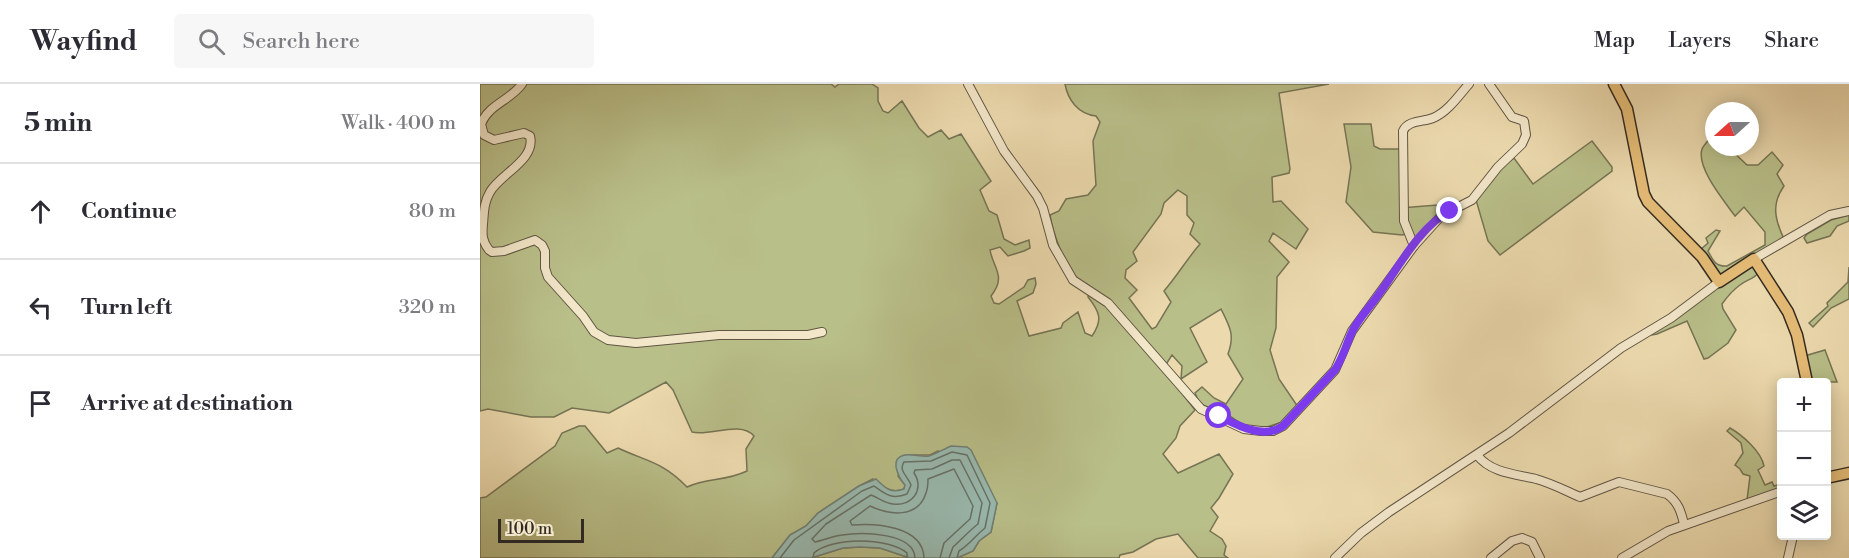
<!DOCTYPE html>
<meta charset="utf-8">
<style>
body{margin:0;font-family:"Libre Bodoni",serif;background:#f7f7f7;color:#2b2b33}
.controls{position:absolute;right:18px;bottom:18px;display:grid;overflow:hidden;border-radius:6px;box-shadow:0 3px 15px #0003}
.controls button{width:54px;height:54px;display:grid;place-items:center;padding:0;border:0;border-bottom:2px solid #e1e1e2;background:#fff;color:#2b2b33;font:30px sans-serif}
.compass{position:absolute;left:1225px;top:18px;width:54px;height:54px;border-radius:50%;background:#fff;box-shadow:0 3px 15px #0003;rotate:249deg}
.scale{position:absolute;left:18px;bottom:15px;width:86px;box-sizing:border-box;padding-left:6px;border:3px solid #332a21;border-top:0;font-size:16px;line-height:21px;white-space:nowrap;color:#332a21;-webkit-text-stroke:4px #f3e7ca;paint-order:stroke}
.stop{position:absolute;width:18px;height:18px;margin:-14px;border:4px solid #7c3aed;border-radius:50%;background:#fff}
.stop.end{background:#7c3aed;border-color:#fff;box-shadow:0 2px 6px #0008}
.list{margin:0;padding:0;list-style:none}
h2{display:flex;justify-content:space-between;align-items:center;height:78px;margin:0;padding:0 24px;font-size:26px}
h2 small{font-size:20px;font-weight:400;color:#7c7c81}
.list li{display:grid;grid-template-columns:39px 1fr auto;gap:18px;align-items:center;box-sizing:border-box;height:96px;padding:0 24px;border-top:2px solid #e1e1e2}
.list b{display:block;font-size:22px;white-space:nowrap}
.list em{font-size:20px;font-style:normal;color:#7c7c81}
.icon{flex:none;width:33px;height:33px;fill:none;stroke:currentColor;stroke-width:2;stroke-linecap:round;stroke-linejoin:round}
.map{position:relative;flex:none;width:1369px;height:474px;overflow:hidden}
header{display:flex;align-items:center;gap:36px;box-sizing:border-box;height:84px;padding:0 30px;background:#fff;border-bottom:2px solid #e1e1e2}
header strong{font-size:28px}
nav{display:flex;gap:33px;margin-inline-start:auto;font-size:21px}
.search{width:420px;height:54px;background:#f7f7f7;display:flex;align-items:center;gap:15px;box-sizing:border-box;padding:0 21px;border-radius:6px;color:#7c7c81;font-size:22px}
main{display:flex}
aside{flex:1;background:#fff}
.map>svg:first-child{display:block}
</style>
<header>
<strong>Wayfind</strong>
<div class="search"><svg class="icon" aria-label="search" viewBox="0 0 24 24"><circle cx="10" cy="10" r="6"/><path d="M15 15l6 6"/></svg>Search here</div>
<nav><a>Map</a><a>Layers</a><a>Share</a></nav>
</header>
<main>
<aside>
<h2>5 min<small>Walk · 400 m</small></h2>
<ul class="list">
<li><svg class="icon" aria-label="ahead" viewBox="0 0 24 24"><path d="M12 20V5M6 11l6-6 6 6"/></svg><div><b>Continue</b></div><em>80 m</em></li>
<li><svg class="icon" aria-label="left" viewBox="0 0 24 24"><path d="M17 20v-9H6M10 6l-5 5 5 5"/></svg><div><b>Turn left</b></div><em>320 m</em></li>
<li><svg class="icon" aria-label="arrive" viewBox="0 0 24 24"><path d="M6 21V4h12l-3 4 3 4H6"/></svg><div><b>Arrive at destination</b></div></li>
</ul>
</aside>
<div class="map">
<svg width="1369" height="474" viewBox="0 0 1369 474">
<rect width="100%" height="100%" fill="#ecdaae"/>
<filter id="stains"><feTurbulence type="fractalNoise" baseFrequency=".00333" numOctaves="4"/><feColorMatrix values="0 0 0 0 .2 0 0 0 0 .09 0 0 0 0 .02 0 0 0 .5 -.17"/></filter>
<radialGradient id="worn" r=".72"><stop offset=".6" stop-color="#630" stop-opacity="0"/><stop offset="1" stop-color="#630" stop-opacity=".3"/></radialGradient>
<g fill="#b9bf89" stroke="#767455" stroke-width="1.5" fill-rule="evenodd">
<path d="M0,0H351L355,3L359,0H392L398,4V17L403,27L408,29L422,17L439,44L448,53L461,46L469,55L481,50L511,97L500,106L509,127L517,131L524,155L535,161L549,156L550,164L544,167L528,172L520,163L510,166C513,184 527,192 511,212L514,219L519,220L544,203L548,196L555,194L556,200L553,209L537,217L549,252L581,244L583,239L598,228L605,249L612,252C623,236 620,228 608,213L609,203C605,200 600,198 597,194C584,180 573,149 570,131L579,127L586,115L608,111L616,101L613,57L620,38L616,32C598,30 588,16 585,0H849L799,9L810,85L809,89L792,93L793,118L801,117L828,145L816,165L793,149L789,157L809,178L797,193L796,244L790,266L799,295L818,323L802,338L784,344L766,343L747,330L720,320L715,309L722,303L734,314L746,320L763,295L748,270C755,251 750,243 741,225L710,244L727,278L701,295L702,282L692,271L683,285L715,326L700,342L696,354L683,370L698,389L739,370L753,390L739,414L731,424L738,433L730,447L742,455L746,462L744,471L748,474H718L698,450L676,455L653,468L640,471L639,474H477L493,467L499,457L511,448L517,419L458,367L450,371H426L418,392L425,401L424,405C411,410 403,403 393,395L379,402L338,429L326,442L310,451L292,474H0V414L6,413L75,362L82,349L99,342H105L127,369L138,364C168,378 183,378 207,403C228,393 244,398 267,387L266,365L274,352C260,336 229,353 212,348L193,306L186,298L129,329L92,324L74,333H51L8,325L0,327ZM698,106L707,112V131L714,139L710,150L720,160C707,175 697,192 684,207L691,218L676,243L672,245L649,214L657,206L645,194L646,186L657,177L653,168L681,130L684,119Z"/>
<path d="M864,40H891L894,62L900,65H920V124L958,121L971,114L976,121L934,157L930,149L922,151L893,148L866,118L871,83Z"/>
<path d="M1234,50V63H1248L1267,81H1278L1292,68L1303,81L1297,90L1304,102C1291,120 1295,136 1304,155L1241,196L1220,166L1228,159L1226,154L1236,146L1240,147L1228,167C1233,176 1235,183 1247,182L1285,161V148L1264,123L1255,132C1245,118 1216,84 1222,65C1224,60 1231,54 1234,50Z"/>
<path d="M1112,57L1132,83V87L1020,171L1008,157L996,116L1018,86L1034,74L1053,100Z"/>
<path d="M1369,131V137L1357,142L1350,152L1327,159L1324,154L1327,150L1351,136Z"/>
<path d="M1271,181L1278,189C1274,195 1266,196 1260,201C1253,206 1247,213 1242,220L1243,225L1256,246L1248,259L1228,274L1224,275L1207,237L1177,250L1172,251L1170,249Z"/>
<path d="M1369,183V215L1351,224L1333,243L1329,239L1348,222L1347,219L1368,198Z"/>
<path d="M1345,266L1357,298H1331L1326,274L1328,271Z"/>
<path d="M1250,344C1262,351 1281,367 1284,382L1278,386L1285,401L1292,398L1294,402L1301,400V405L1267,416L1270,392L1263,390L1260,385L1255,381L1263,369L1261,359L1247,347Z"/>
<path d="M380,463L400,464L430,474H331L363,464Z"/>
</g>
<path fill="#99bab0" stroke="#708077" stroke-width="1.5" d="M471,362L487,363L491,366L517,419L511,448L499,457L493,467L477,474H430L400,464L380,463L363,464L331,474H292L310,451L326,442L338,429L379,402L396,395C405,404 411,410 424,405L425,401C419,394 408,374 425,371C433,370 441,373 449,372C456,370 464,365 471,362Z"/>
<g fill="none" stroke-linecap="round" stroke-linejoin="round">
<g stroke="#667268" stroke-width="1.5">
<path d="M300,474L314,456L382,407L394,402C405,410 412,416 427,410L431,401C428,392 418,387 424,378L451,377L472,368L487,371L510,419L505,444C495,452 489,461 479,467L477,474"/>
<path d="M333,474L334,469C352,453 408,453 427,469V474"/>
<path d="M435,474C434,448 381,448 362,451C353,452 344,456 335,458L332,455L346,440L391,411C399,414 404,419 413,420C432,423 445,405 434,389L435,386L452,385L472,376H480L502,419L498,440C489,447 482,455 473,463L469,474"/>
<path d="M444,474C443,442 396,439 372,441L370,437L390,422C409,431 438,435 446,409C448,404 448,399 448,395L474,385L493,422L490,435L464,459L460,474"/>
</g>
<defs>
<g id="minor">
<path d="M42,0C31,16 9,20 1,40L4,51L14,56L44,49L50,52C56,76 20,90 10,108C4,118 4,128 3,140C2,151 2,157 9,166L12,168L24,167L55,156L62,161L65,167V184L68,193L103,232L114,248L128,256L156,259L239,251H328L342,248"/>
<path d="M488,0L524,67L557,112L563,124L573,161L593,196L628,219L721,325L764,345L781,347H793L803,342L855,286L872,247L934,162L961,132L992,116L1018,83L1042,60L1046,51L1044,37L1032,33L1009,0"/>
<path d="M934,162L924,137L923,47C928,36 943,38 953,34C968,28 979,11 989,0"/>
<path d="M1274,175L1350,131L1369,127"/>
<path d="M997,371C1011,389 1035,390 1056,395C1071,399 1086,407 1100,413L1139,398L1187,410C1198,418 1201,427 1204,440"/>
<path d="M855,474L881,449L909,428L1029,349L1141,264L1191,234L1239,198"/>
<path d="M1011,474L1032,457L1042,454L1052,458L1060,474"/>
<path d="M1142,474L1188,447L1302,407"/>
<path d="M1308,474L1313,452"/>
</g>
<g id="major">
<path d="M1134,0L1147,25L1164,110L1168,118L1222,173L1239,198L1274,175L1308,228L1317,251L1327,298"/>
<path d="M1346,394L1369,389"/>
</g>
</defs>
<use href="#minor" stroke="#615644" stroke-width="10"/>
<use href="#major" stroke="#332a21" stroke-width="13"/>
<use href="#minor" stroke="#f3e7ca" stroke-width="8"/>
<use href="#major" stroke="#e6bd77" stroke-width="10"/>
</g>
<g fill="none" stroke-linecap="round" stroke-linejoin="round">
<path stroke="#7c3aed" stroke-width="8" d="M739,332C757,341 783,356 803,342L855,286C863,274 866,261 872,248C878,235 890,223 899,210C918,184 941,141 970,127"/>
</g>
<rect width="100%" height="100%" filter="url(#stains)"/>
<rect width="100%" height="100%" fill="url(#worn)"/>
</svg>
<div class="controls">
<button>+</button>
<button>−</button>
<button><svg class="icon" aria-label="layers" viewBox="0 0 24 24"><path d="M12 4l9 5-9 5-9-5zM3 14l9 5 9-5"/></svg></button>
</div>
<svg class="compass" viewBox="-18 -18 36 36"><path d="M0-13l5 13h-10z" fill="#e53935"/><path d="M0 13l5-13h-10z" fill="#7c7c81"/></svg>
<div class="scale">100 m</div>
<div class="stop" style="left:739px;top:332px"></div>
<div class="stop end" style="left:970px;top:127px"></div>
</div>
</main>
